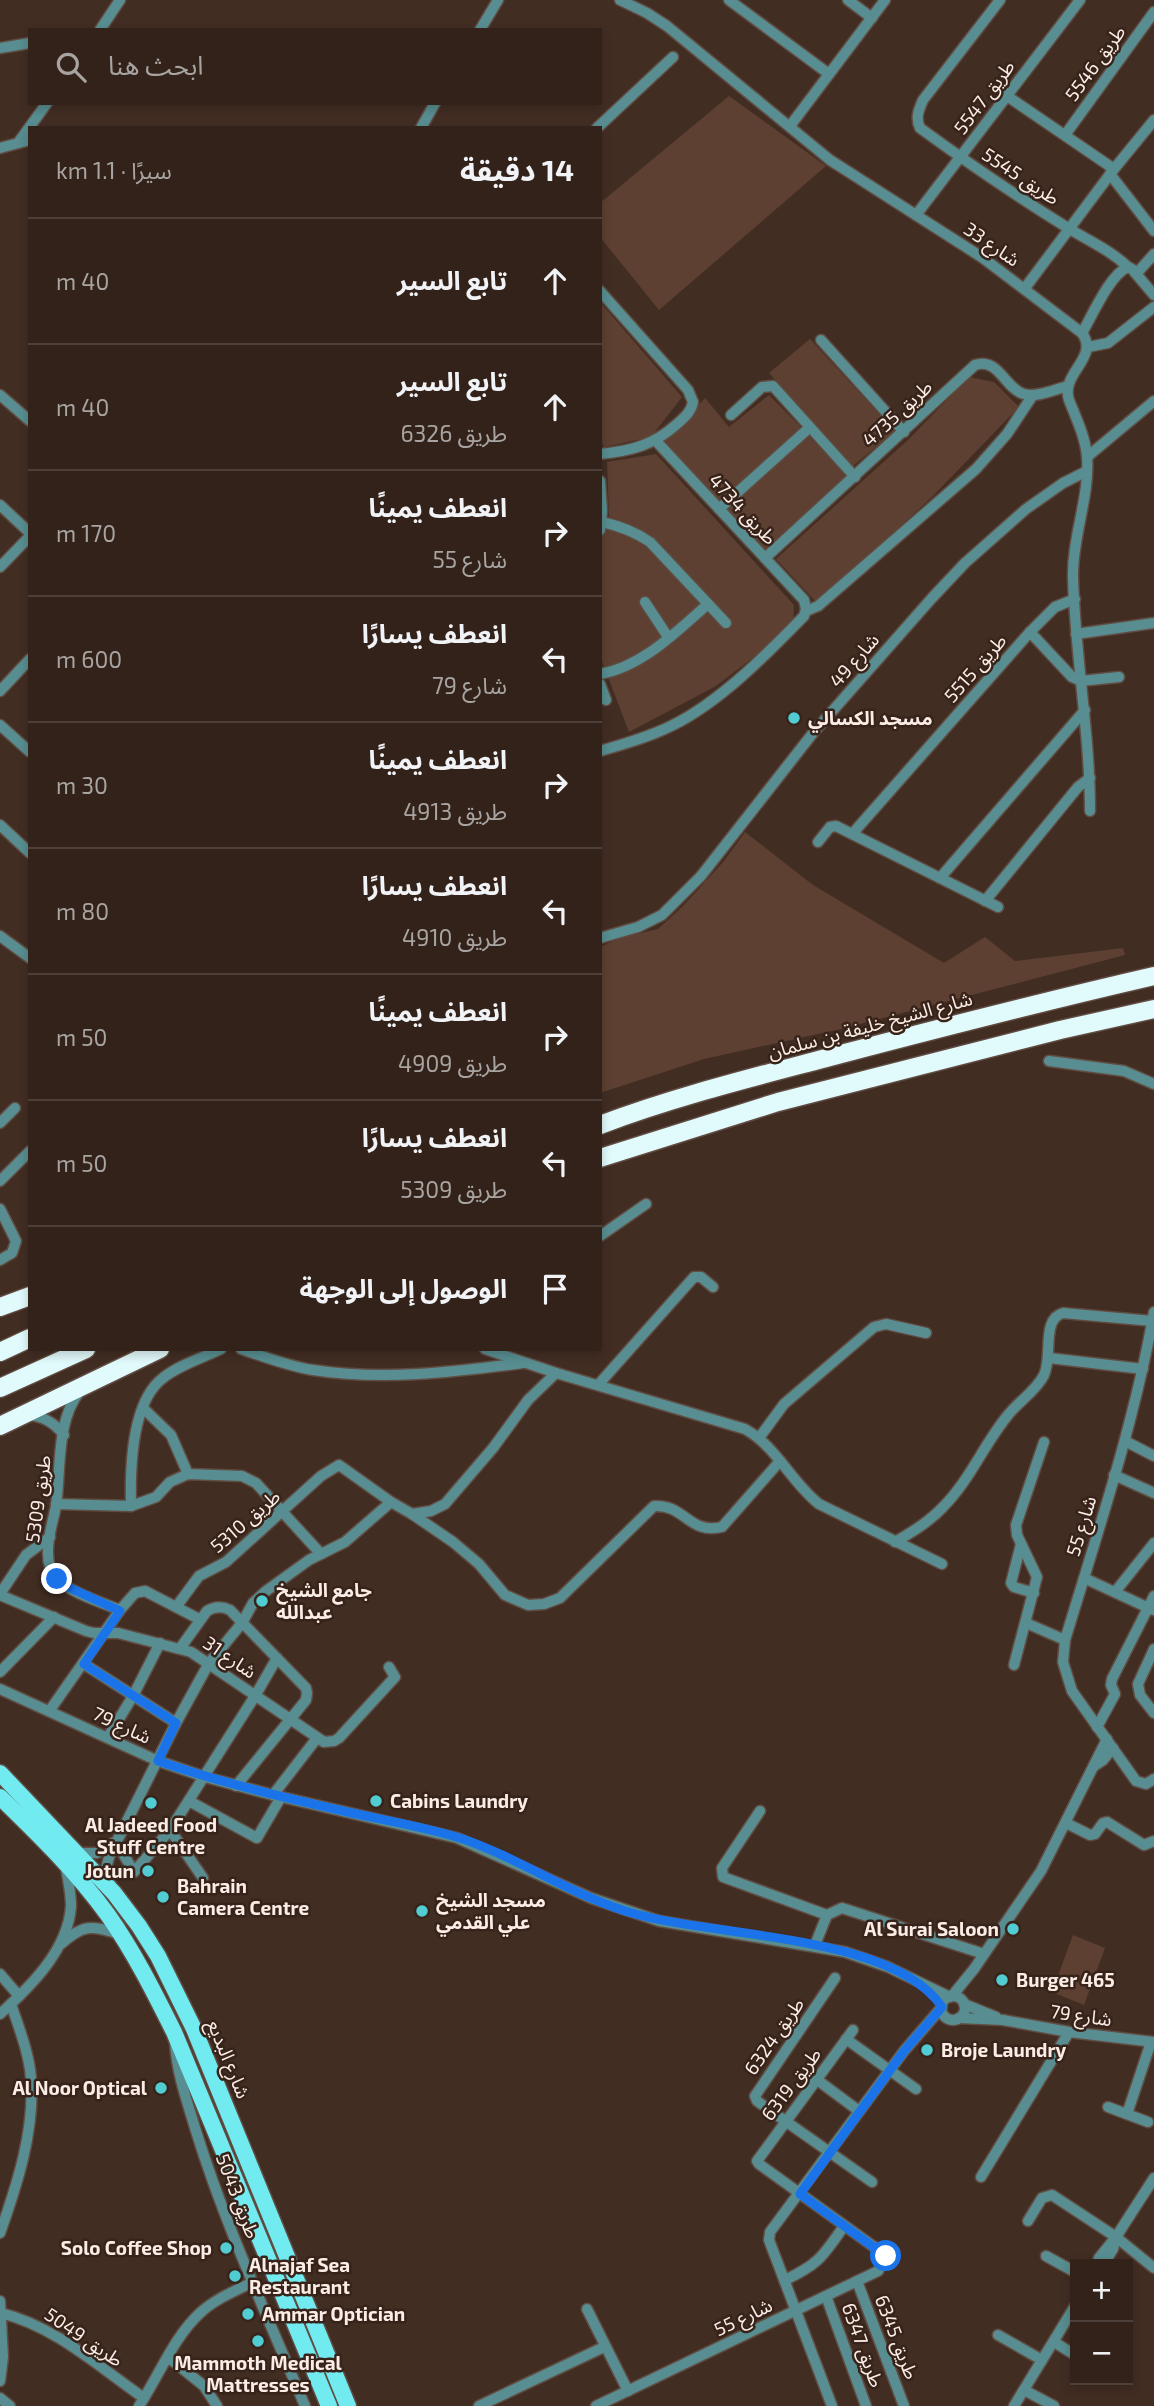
<!DOCTYPE html>
<html lang="ar">
<meta charset="utf-8">
<style>
body{margin:0;font-family:"Exo 2","Noto Sans Arabic",sans-serif;background:#3a2a23;color:#f1f3f6;direction:rtl}
.controls{position:absolute;right:21px;bottom:21px;display:grid;overflow:hidden;border-radius:0px;box-shadow:0 4px 10px #0003}
.controls button{width:63px;height:63px;display:grid;place-items:center;padding:0;border:0;border-bottom:2px solid #4d3f39;background:#32221a;color:#f1f3f6;font:35px sans-serif}
.stop{position:absolute;width:21px;height:21px;margin:-16px;border:5px solid #1a73e8;border-radius:50%;background:#fff}
.stop.end{background:#1a73e8;border-color:#fff;box-shadow:0 2px 7px #0008}
.list{margin:0;padding:0;list-style:none}
h2{display:flex;justify-content:space-between;align-items:center;height:91px;margin:0;padding:0 28px;font-size:30px}
h2 small{font-size:23px;font-weight:400;color:#a8a4a2}
.list li{display:grid;grid-template-columns:46px 1fr auto;gap:21px;align-items:center;box-sizing:border-box;height:126px;padding:0 28px;border-top:2px solid #4d3f39}
.list b{display:block;font-size:26px;white-space:nowrap}
.list p{margin:0;font-size:23px;white-space:nowrap;color:#a8a4a2}
.list em{font-size:23px;font-style:normal;color:#a8a4a2}
.icon{flex:none;width:38px;height:38px;fill:none;stroke:currentColor;stroke-width:2;stroke-linecap:round;stroke-linejoin:round}
.map{position:relative;flex:none;width:1154px;height:2406px;overflow:hidden;direction:ltr}
.search{position:absolute;background:#32221a;box-shadow:0 4px 10px #0003;left:28px;top:28px;width:574px;height:77px;display:flex;align-items:center;gap:18px;box-sizing:border-box;padding:0 24px;border-radius:0px;color:#a8a4a2;font-size:26px}
.panel{position:absolute;background:#32221a;box-shadow:0 4px 10px #0003;left:28px;top:126px;width:574px;height:1225px;border-radius:0px;direction:rtl}
.map>svg:first-child{display:block}
</style>
<div class="map">
<svg width="1154" height="2406" viewBox="0 0 1154 2406">
<rect width="100%" height="100%" fill="#422d23"/>
<g fill="#5d4031">
<path d="M729,96L826,166L659,310L600,237V203Z"/>
<path d="M600,302L682,397L651,437L604,447L600,438Z"/>
<path d="M810,339L895,431L853,466L769,373Z"/>
<path d="M969,377L994,382L1019,407L932,497L817,603L776,559L909,439Z"/>
<path d="M769,395L801,427L716,506L665,442L705,398L729,427Z"/>
<path d="M809,436L848,476L765,551L726,510Z"/>
<path d="M656,454L794,605L793,627L716,686L629,732L600,656V545L609,515L607,462Z"/>
<path d="M745,832L813,885L944,963L985,937L1015,961L1123,948L1125,955L841,1029L704,1059L600,1093V947L620,938L658,929L682,907L724,861Z"/>
<path d="M1073,1935L1105,1948L1084,2005L1052,1992Z"/>
</g>
<g fill="none" stroke-linecap="round" stroke-linejoin="round">
<defs>
<g id="minor">
<path d="M620,0L647,13L667,26L830,160L983,258L1082,333C1100,358 1060,373 1069,400C1076,418 1085,436 1087,456C1090,497 1072,537 1073,577C1075,656 1090,733 1090,811"/>
<path d="M729,0L829,74"/>
<path d="M848,0L872,18"/>
<path d="M1000,0L923,100C919,109 915,118 920,128C968,163 1018,197 1068,228C1089,241 1110,250 1128,267"/>
<path d="M100,30L120,0"/>
<path d="M480,30L498,0"/>
<path d="M0,48L30,43"/>
<path d="M1007,96L1114,169"/>
<path d="M790,126L885,0"/>
<path d="M421,128L435,103"/>
<path d="M597,128L673,57"/>
<path d="M1065,135L1154,12"/>
<path d="M18,143L47,103"/>
<path d="M0,148L30,140"/>
<path d="M1110,174L1154,231"/>
<path d="M916,215L1080,0"/>
<path d="M1137,273L1154,254"/>
<path d="M1025,288L1114,169L1154,120"/>
<path d="M600,291L688,390L693,402C691,412 685,417 677,424C654,445 631,451 600,454"/>
<path d="M1082,333C1092,316 1110,274 1128,267L1132,269L1154,295"/>
<path d="M821,340L904,432"/>
<path d="M1088,347L1108,343L1154,307"/>
<path d="M0,395L30,421"/>
<path d="M731,415L762,387L773,386L855,477"/>
<path d="M1087,457L1154,401"/>
<path d="M600,481L602,511L600,530"/>
<path d="M0,505L30,533"/>
<path d="M719,509L809,428"/>
<path d="M602,522C620,526 634,531 650,542L726,623"/>
<path d="M765,558L975,365C999,357 1005,389 1024,394C1037,398 1056,389 1068,386"/>
<path d="M0,567L30,536"/>
<path d="M645,602L668,637"/>
<path d="M806,611L818,606L976,469L1007,434L1033,395"/>
<path d="M1030,632L1072,677L1081,681L1119,677"/>
<path d="M1076,634L1154,623"/>
<path d="M600,674C642,667 677,631 708,604"/>
<path d="M600,684L606,700"/>
<path d="M0,691L30,659"/>
<path d="M0,725L30,752"/>
<path d="M600,751C624,744 649,737 671,726C719,703 767,654 804,616L806,609L804,600L656,441"/>
<path d="M0,825L30,853"/>
<path d="M853,833L1030,632L1055,607L1075,599"/>
<path d="M818,842L830,827L836,826L998,907"/>
<path d="M940,878L1085,710"/>
<path d="M985,901L1078,787L1090,778"/>
<path d="M0,936L30,958"/>
<path d="M600,938L638,927L662,915L701,876L813,733L932,598L965,563L1026,509L1063,483L1087,471"/>
<path d="M1049,1061L1124,1071L1154,1084"/>
<path d="M0,1123L15,1108"/>
<path d="M0,1181L30,1151"/>
<path d="M0,1209L16,1241L12,1253L0,1260"/>
<path d="M600,1236L646,1204"/>
<path d="M1154,1312C1134,1424 1098,1531 1065,1640L1063,1662L1072,1691L1136,1781L1146,1784L1154,1779"/>
<path d="M241,1349C265,1357 288,1366 313,1370C384,1381 453,1372 523,1363"/>
<path d="M485,1349L556,1373L745,1429C777,1447 791,1482 819,1504L942,1564"/>
<path d="M1049,1358L1143,1369"/>
<path d="M598,1385L694,1277H701L713,1287"/>
<path d="M80,1391C56,1420 61,1470 56,1506C53,1522 47,1538 48,1554C48,1563 51,1572 57,1579C69,1592 103,1603 120,1610"/>
<path d="M143,1408L171,1435L188,1474"/>
<path d="M27,1415C43,1416 54,1422 64,1435"/>
<path d="M759,1438L784,1404L874,1327L886,1324L926,1333"/>
<path d="M1125,1441L1154,1456"/>
<path d="M1114,1475L1154,1493"/>
<path d="M56,1504L131,1506L156,1497L170,1482L188,1474L242,1476L256,1483L321,1554"/>
<path d="M131,1506C130,1469 131,1402 163,1378C179,1365 202,1358 221,1349"/>
<path d="M412,1514L431,1511L445,1504L493,1448L528,1400L556,1373"/>
<path d="M895,1542C912,1532 929,1522 943,1507C970,1480 984,1444 1008,1415C1019,1401 1036,1391 1044,1375C1053,1356 1041,1319 1063,1313L1152,1321"/>
<path d="M1021,1544L1011,1583L1014,1587L1034,1593"/>
<path d="M1084,1578L1153,1610"/>
<path d="M1115,1592L1154,1543"/>
<path d="M0,1594L26,1555L50,1537"/>
<path d="M0,1595L86,1631L94,1633H118L191,1652L324,1742L334,1741L339,1738L395,1677L389,1667"/>
<path d="M176,1607L199,1576L226,1562L321,1476L339,1465L391,1502L412,1514L453,1542L479,1564L505,1595L528,1605L544,1604L560,1598L654,1506C685,1504 689,1535 722,1527L780,1461"/>
<path d="M1026,1623L1065,1640"/>
<path d="M181,1647L207,1611C215,1606 222,1606 230,1610L306,1688L307,1693L306,1700L236,1786"/>
<path d="M1154,1649L1138,1684L1140,1695L1154,1713"/>
<path d="M84,1664L176,1723"/>
<path d="M1014,1665L1037,1577L1017,1535L1016,1525L1044,1442"/>
<path d="M0,1672L54,1617"/>
<path d="M0,1689L158,1761L205,1777L273,1795L457,1838L591,1898L659,1921L845,1952L888,1967L950,1997"/>
<path d="M50,1710L120,1610L135,1593L145,1591L199,1619"/>
<path d="M1097,1727L1115,1694L1111,1685L1112,1679L1154,1596"/>
<path d="M108,1737L133,1696L160,1643"/>
<path d="M1094,1766L1103,1760L1113,1748"/>
<path d="M273,1795L317,1738"/>
<path d="M189,1801L257,1838L281,1797"/>
<path d="M760,1811L722,1868L723,1877L827,1915"/>
<path d="M1066,1823L1090,1835L1095,1834L1103,1823L1107,1822L1144,1845L1154,1841"/>
<path d="M170,1830L203,1878"/>
<path d="M116,1842L134,1872L170,1830L255,1696L277,1658"/>
<path d="M78,1853H97L115,1842"/>
<path d="M111,1886L106,1869L109,1857L176,1723L209,1663L242,1623L253,1603L266,1591L309,1560L345,1542L391,1502"/>
<path d="M61,1944C84,1923 92,1926 120,1934"/>
<path d="M815,1945L827,1915L842,1908L984,1954"/>
<path d="M0,1974L19,1996"/>
<path d="M835,1978L755,2096L757,2101L872,2182"/>
<path d="M952,1996L974,1969L1041,1871L1107,1739"/>
<circle cx="953" cy="2008" r="12"/>
<path d="M964,2004L996,2017"/>
<path d="M0,2014C31,1986 68,1950 71,1906C71,1893 68,1880 66,1868"/>
<path d="M959,2018L1003,2020L1069,2032L1154,2042"/>
<path d="M846,2039L916,2089"/>
<path d="M175,2043C177,2074 187,2101 196,2131C225,2225 267,2315 305,2406"/>
<path d="M816,2079L859,2111"/>
<path d="M1108,2107L1148,2122"/>
<path d="M1127,2114L1151,2042"/>
<path d="M981,2177L1069,2032"/>
<path d="M1028,2221L1042,2198L1052,2195L1116,2237L1154,2268"/>
<path d="M0,2233C17,2185 35,2130 31,2078C29,2053 19,2028 11,2004"/>
<path d="M1046,2256L1075,2272"/>
<path d="M1097,2264L1099,2258L1116,2237L1154,2178"/>
<path d="M1104,2264L1113,2249L1116,2237"/>
<path d="M785,2280C819,2264 823,2256 844,2226"/>
<path d="M857,2281L904,2406"/>
<path d="M826,2296L866,2406"/>
<path d="M0,2301L3,2357L0,2381"/>
<path d="M587,2309L628,2391"/>
<path d="M1,2313C55,2326 99,2367 144,2398"/>
<path d="M998,2335L1042,2360"/>
<path d="M1054,2342L1075,2355"/>
<path d="M168,2357L204,2386L217,2406"/>
<path d="M1024,2390L1054,2406"/>
<path d="M0,2398L10,2406"/>
<path d="M139,2406C159,2376 173,2338 200,2313C215,2299 235,2291 253,2282"/>
<path d="M479,2406L604,2347"/>
<path d="M596,2406L878,2271L886,2257L884,2254L759,2164L757,2161L853,2030"/>
<path d="M832,2406L769,2240L770,2232L904,2051L942,2007"/>
<path d="M1014,2406L1075,2306"/>
</g>
<g id="primary">
<path d="M0,1773L114,1893L139,1926L158,1956L194,2029L348,2406"/>
<path d="M0,1797C38,1834 77,1872 108,1915C134,1952 154,1992 174,2032L329,2406"/>
</g>
<g id="motorway">
<path d="M600,1125C679,1095 763,1075 845,1053C948,1026 1050,1000 1154,976"/>
<path d="M600,1158L778,1102L1060,1030L1154,1009"/>
<path d="M0,1307L30,1296"/>
<path d="M0,1352L30,1338"/>
<path d="M0,1388L86,1349"/>
<path d="M0,1426L160,1349"/>
</g>
</defs>
<use href="#minor" stroke="#604c42" stroke-width="13"/>
<use href="#primary" stroke="#604c42" stroke-width="19"/>
<use href="#motorway" stroke="#604c42" stroke-width="21"/>
<use href="#minor" stroke="#588e91" stroke-width="10"/>
<use href="#primary" stroke="#71eaf0" stroke-width="16"/>
<use href="#motorway" stroke="#e1fafb" stroke-width="18"/>
</g>
<g fill="none" stroke-linecap="round" stroke-linejoin="round">
<path stroke="#1a73e8" stroke-width="9" d="M57,1579L66,1586L120,1611L84,1664L176,1723L158,1761C222,1783 286,1798 352,1813C388,1821 425,1827 460,1838C517,1857 568,1893 625,1911C709,1938 891,1932 942,2007L904,2051L800,2194L886,2256"/>
</g>
<g fill="#51ccd2" stroke="#372319" stroke-width="2.5">
<circle cx="794" cy="718" r="7"/>
<circle cx="262" cy="1601" r="7"/>
<circle cx="376" cy="1801" r="7"/>
<circle cx="151" cy="1803" r="7"/>
<circle cx="148" cy="1871" r="7"/>
<circle cx="163" cy="1897" r="7"/>
<circle cx="422" cy="1911" r="7"/>
<circle cx="1013" cy="1929" r="7"/>
<circle cx="1002" cy="1980" r="7"/>
<circle cx="927" cy="2050" r="7"/>
<circle cx="161" cy="2088" r="7"/>
<circle cx="226" cy="2248" r="7"/>
<circle cx="235" cy="2276" r="7"/>
<circle cx="248" cy="2314" r="7"/>
<circle cx="258" cy="2341" r="7"/>
</g>
<g text-anchor="middle" stroke-width="5" stroke-linejoin="round" paint-order="stroke">
<g font-size="19" fill="#fbede6" stroke="#372319">
<text transform="translate(1095 63) rotate(-54)" y="7">طريق 5546</text>
<text transform="translate(984 97) rotate(-53)" y="7">طريق 5547</text>
<text transform="translate(1021 176) rotate(33)" y="7">طريق 5545</text>
<text transform="translate(992 244) rotate(34)" y="7">شارع 33</text>
<text transform="translate(897 413) rotate(-43)" y="7">طريق 4735</text>
<text transform="translate(743 509) rotate(47)" y="7">طريق 4734</text>
<text transform="translate(854 660) rotate(-49)" y="7">شارع 49</text>
<text transform="translate(975 668) rotate(-49)" y="7">طريق 5515</text>
<text transform="translate(870 1025) rotate(-15)" y="7">شارع الشيخ خليفة بن سلمان</text>
<text transform="translate(38 1499) rotate(-82)" y="7">طريق 5309</text>
<text transform="translate(245 1521) rotate(-41)" y="7">طريق 5310</text>
<text transform="translate(1081 1526) rotate(-73)" y="7">شارع 55</text>
<text transform="translate(230 1657) rotate(34)" y="7">شارع 31</text>
<text transform="translate(122 1725) rotate(25)" y="7">شارع 79</text>
<text transform="translate(1081 2015) rotate(8)" y="7">شارع 79</text>
<text transform="translate(774 2036) rotate(-55)" y="7">طريق 6324</text>
<text transform="translate(229 2059) rotate(68)" y="7">شارع البديع</text>
<text transform="translate(791 2084) rotate(-53)" y="7">طريق 6319</text>
<text transform="translate(238 2196) rotate(69)" y="7">طريق 5043</text>
<text transform="translate(743 2317) rotate(-26)" y="7">شارع 55</text>
<text transform="translate(84 2337) rotate(34)" y="7">طريق 5049</text>
<text transform="translate(897 2337) rotate(69)" y="7">طريق 6345</text>
<text transform="translate(863 2345) rotate(70)" y="7">طريق 6347</text>
</g>
<g font-size="19" font-weight="bold" fill="#fbede6" stroke="#372319" text-anchor="start">
<text x="808" y="725">مسجد الكسالي</text>
<text x="276" y="1597">جامع الشيخ<tspan x="276" dy="22">عبدالله</tspan></text>
<text x="390" y="1808">Cabins Laundry</text>
<text x="151" y="1832" text-anchor="middle">Al Jadeed Food<tspan x="151" dy="22">Stuff Centre</tspan></text>
<text x="134" y="1878" text-anchor="end">Jotun</text>
<text x="177" y="1893">Bahrain<tspan x="177" dy="22">Camera Centre</tspan></text>
<text x="436" y="1907">مسجد الشيخ<tspan x="436" dy="22">علي القدمي</tspan></text>
<text x="999" y="1936" text-anchor="end">Al Surai Saloon</text>
<text x="1016" y="1987">Burger 465</text>
<text x="941" y="2057">Broje Laundry</text>
<text x="147" y="2095" text-anchor="end">Al Noor Optical</text>
<text x="212" y="2255" text-anchor="end">Solo Coffee Shop</text>
<text x="249" y="2272">Alnajaf Sea<tspan x="249" dy="22">Restaurant</tspan></text>
<text x="262" y="2321">Ammar Optician</text>
<text x="258" y="2370" text-anchor="middle">Mammoth Medical<tspan x="258" dy="22">Mattresses</tspan></text>
</g>
</g>
</svg>
<div class="controls">
<button>+</button>
<button>−</button>
</div>
<div class="stop" style="left:886px;top:2256px"></div>
<div class="stop end" style="left:57px;top:1579px"></div>
<div class="search"><svg class="icon" aria-label="search" viewBox="0 0 24 24"><circle cx="10" cy="10" r="6"/><path d="M15 15l6 6"/></svg>ابحث هنا</div>
<section class="panel">
<h2>14 دقيقة<small>سيرًا · 1.1 km</small></h2>
<ul class="list">
<li><svg class="icon" aria-label="ahead" viewBox="0 0 24 24"><path d="M12 20V5M6 11l6-6 6 6"/></svg><div><b>تابع السير</b></div><em>40 m</em></li>
<li><svg class="icon" aria-label="ahead" viewBox="0 0 24 24"><path d="M12 20V5M6 11l6-6 6 6"/></svg><div><b>تابع السير</b><p>طريق 6326</p></div><em>40 m</em></li>
<li><svg class="icon" aria-label="right" viewBox="0 0 24 24"><path d="M7 20v-9h11M14 6l5 5-5 5"/></svg><div><b>انعطف يمينًا</b><p>شارع 55</p></div><em>170 m</em></li>
<li><svg class="icon" aria-label="left" viewBox="0 0 24 24"><path d="M17 20v-9H6M10 6l-5 5 5 5"/></svg><div><b>انعطف يسارًا</b><p>شارع 79</p></div><em>600 m</em></li>
<li><svg class="icon" aria-label="right" viewBox="0 0 24 24"><path d="M7 20v-9h11M14 6l5 5-5 5"/></svg><div><b>انعطف يمينًا</b><p>طريق 4913</p></div><em>30 m</em></li>
<li><svg class="icon" aria-label="left" viewBox="0 0 24 24"><path d="M17 20v-9H6M10 6l-5 5 5 5"/></svg><div><b>انعطف يسارًا</b><p>طريق 4910</p></div><em>80 m</em></li>
<li><svg class="icon" aria-label="right" viewBox="0 0 24 24"><path d="M7 20v-9h11M14 6l5 5-5 5"/></svg><div><b>انعطف يمينًا</b><p>طريق 4909</p></div><em>50 m</em></li>
<li><svg class="icon" aria-label="left" viewBox="0 0 24 24"><path d="M17 20v-9H6M10 6l-5 5 5 5"/></svg><div><b>انعطف يسارًا</b><p>طريق 5309</p></div><em>50 m</em></li>
<li><svg class="icon" aria-label="arrive" viewBox="0 0 24 24"><path d="M6 21V4h12l-3 4 3 4H6"/></svg><div><b>الوصول إلى الوجهة</b></div></li>
</ul>
</section>
</div>
